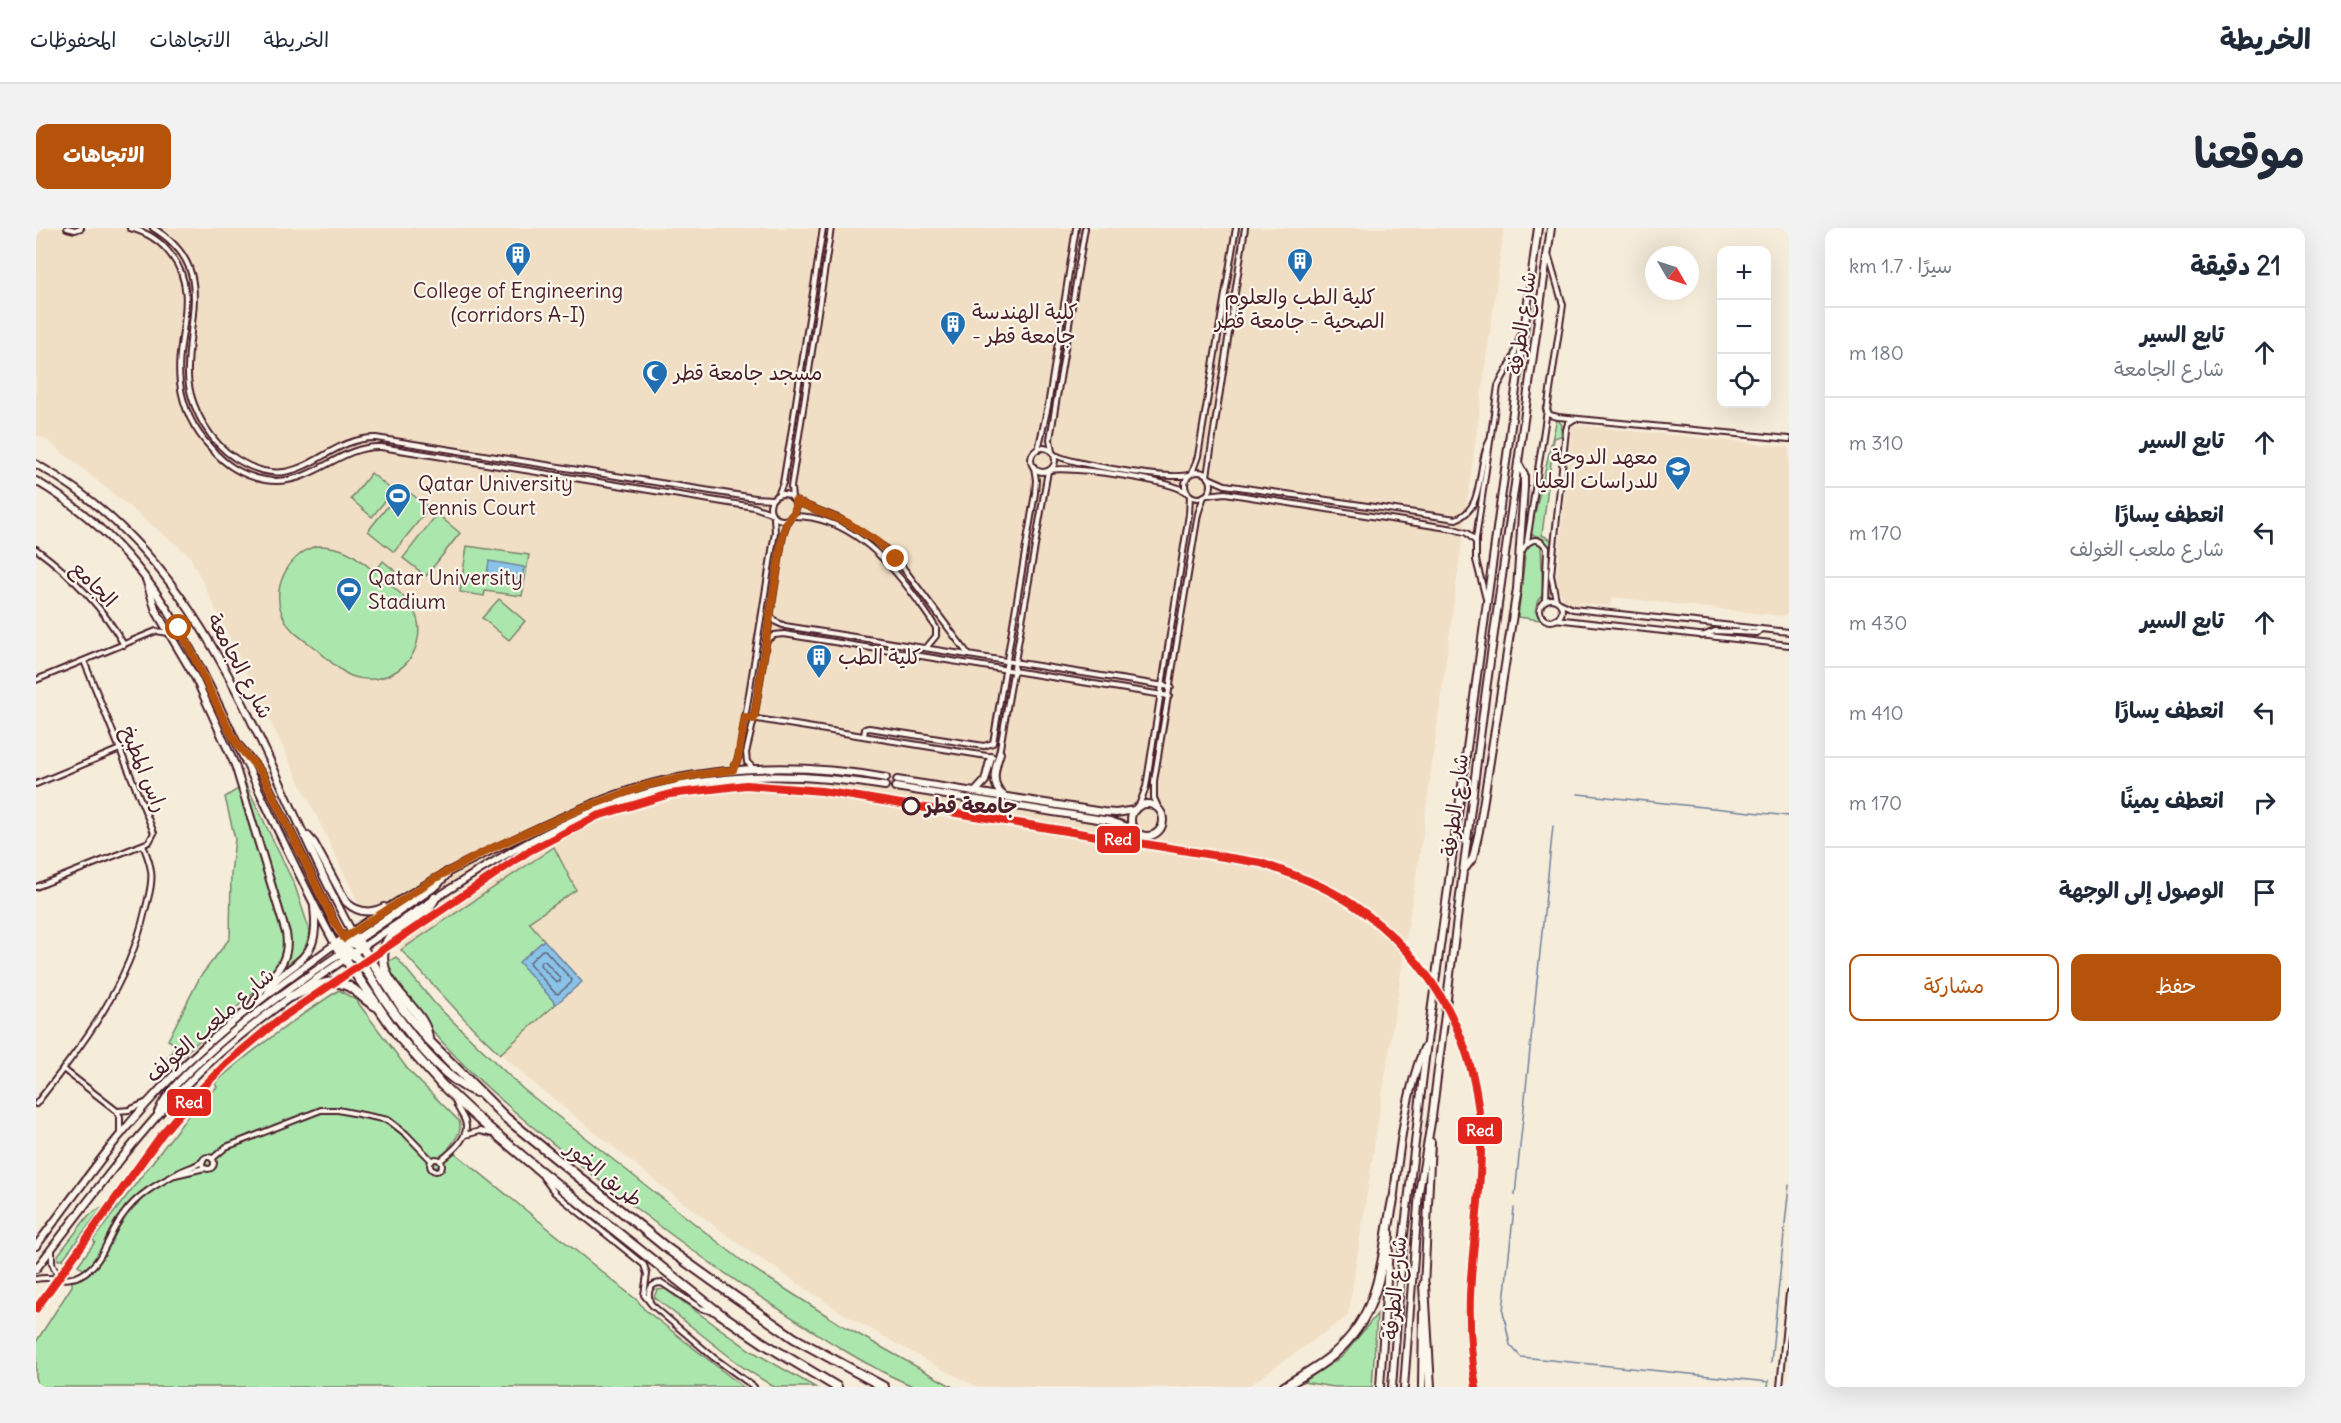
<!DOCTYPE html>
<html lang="ar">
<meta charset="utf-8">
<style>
body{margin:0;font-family:Delius,"Playpen Sans Arabic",sans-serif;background:#f2f2f3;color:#1f2937;direction:rtl}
.controls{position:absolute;right:18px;top:18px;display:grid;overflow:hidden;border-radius:12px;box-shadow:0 6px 24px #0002}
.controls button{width:54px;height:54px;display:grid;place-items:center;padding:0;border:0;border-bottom:2px solid #e0e1e3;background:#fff;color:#1f2937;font:30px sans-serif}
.compass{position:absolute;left:1609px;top:18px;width:54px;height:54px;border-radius:50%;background:#fff;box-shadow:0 6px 24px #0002;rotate:129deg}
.stop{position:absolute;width:18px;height:18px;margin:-14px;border:4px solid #b45309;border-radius:50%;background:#fff}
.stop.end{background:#b45309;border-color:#fff;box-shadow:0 2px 6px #0008}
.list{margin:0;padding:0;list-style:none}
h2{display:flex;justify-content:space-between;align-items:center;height:78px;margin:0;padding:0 24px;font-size:26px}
h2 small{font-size:20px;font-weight:400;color:#747a83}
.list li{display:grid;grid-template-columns:39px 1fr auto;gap:18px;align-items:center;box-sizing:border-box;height:90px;padding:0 24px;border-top:2px solid #e0e1e3}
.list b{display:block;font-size:22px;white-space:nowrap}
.list p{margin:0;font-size:20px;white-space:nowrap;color:#747a83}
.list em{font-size:20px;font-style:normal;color:#747a83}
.actions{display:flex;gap:12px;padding:18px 24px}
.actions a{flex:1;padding:14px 0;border:2px solid #b45309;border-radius:12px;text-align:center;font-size:21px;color:#b45309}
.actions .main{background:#b45309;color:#fff}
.icon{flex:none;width:33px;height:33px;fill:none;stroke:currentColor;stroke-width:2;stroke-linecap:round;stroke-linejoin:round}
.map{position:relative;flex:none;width:1753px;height:1159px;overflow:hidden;direction:ltr;border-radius:12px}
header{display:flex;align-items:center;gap:36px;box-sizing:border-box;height:84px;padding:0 30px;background:#fff;border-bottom:2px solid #e0e1e3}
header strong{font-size:28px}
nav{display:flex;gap:33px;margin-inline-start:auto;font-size:21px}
.intro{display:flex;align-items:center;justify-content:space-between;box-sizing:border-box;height:144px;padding:0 36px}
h1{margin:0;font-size:42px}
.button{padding:15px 27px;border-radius:12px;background:#b45309;color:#fff;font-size:21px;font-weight:700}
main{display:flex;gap:36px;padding:0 36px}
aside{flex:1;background:#fff;border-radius:12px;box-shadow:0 6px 24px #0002}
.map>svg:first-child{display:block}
</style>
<header>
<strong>الخريطة</strong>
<nav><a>الخريطة</a><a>الاتجاهات</a><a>المحفوظات</a></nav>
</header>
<div class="intro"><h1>موقعنا</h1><a class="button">الاتجاهات</a></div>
<main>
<aside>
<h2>21 دقيقة<small>سيرًا · 1.7 km</small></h2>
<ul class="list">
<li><svg class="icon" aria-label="ahead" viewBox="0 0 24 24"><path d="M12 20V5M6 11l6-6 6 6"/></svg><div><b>تابع السير</b><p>شارع الجامعة</p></div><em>180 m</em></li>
<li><svg class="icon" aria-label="ahead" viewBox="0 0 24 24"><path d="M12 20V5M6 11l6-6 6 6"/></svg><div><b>تابع السير</b></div><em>310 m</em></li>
<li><svg class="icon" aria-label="left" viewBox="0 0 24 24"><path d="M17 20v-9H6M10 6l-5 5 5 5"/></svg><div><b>انعطف يسارًا</b><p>شارع ملعب الغولف</p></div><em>170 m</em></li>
<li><svg class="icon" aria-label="ahead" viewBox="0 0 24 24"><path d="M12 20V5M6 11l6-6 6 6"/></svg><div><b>تابع السير</b></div><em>430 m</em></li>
<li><svg class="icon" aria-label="left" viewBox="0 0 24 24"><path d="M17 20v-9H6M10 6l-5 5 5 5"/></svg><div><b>انعطف يسارًا</b></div><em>410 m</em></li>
<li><svg class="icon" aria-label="right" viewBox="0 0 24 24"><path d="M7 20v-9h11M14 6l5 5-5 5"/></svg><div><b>انعطف يمينًا</b></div><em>170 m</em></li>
<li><svg class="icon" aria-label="arrive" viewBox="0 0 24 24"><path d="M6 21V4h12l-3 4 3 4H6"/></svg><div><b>الوصول إلى الوجهة</b></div></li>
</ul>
<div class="actions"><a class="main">حفظ</a><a>مشاركة</a></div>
</aside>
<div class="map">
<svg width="1753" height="1159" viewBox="0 0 1753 1159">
<rect width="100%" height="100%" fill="#f6ecda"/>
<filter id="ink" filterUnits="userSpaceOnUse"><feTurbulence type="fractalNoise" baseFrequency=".0167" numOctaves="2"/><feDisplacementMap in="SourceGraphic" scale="12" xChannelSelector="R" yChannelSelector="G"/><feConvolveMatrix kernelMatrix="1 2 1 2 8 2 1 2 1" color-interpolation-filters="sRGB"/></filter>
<g filter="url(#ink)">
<g fill="#f0dfc5">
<path d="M0,0H1468L1386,611L1369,716L1387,737L1413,778L1433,822L1444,870L1447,919L1434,1083L1436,1127L1442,1159H1434L1427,1098L1428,1067L1440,918L1437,871L1426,825L1417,802L1395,760L1368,726L1312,1088L1211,1159H942L904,1140L808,1086L704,1017L641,970L490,849L436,799L362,718L244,797L194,839L141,895L56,1012L50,1008L136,890L189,833L240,792L357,713L327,680H325L154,328L11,212L0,207Z"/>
<path d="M1538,197L1753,219V386L1745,388L1576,369L1574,378L1542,375V377L1535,376L1527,371L1520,355L1536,200Z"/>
</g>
<g fill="#abe7ad" stroke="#7a836c" stroke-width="1.5">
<path d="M1521,191L1526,197L1525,208L1518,210L1506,307L1517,313L1515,332C1512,318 1513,310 1494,306Z"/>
<path d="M335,245L357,263L336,289L315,271Z"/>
<path d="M367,259L393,280L358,324L332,303Z"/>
<path d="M401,286L424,305L390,348L367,330Z"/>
<path d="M1500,314L1505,318L1507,367L1502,372L1499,383L1505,392L1482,389L1490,319L1494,315Z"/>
<path d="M280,318C309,318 318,327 339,344L347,333L359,343L351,354C370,369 389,387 381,415C374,443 342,458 315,448C302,442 290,429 279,420C268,412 255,404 249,392C233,363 250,328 280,318Z"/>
<path d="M431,318L493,327L486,368L449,363L448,368L424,364Z"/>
<path d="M463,371L489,393L473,412L446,390Z"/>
<path d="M210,556L259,658L274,704L268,723L219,763L137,836L131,831L140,817L132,812L164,749L194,710L195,646L199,611L189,569Z"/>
<path d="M518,619L540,662L493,694L508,712L484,734L520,776L464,826L436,799L365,722Z"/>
<path d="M360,729L400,777L487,861L710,1036L804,1096L917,1159C906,1159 888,1159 877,1158C833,1140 783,1107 743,1081C672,1036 606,986 540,934C471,879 392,815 350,735Z"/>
<path d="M303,762L320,772L373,843L423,893C427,904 419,911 413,920L602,1073L608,1081L707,1159H0V1114L36,1058V1048L48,1042L42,1037L59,1014L57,1012L154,885L181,859L179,855C218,820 259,791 303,762Z"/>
<path d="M64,980H66L26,1032H22V1027L52,988Z"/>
<path d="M629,1061L714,1122L779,1159H738L708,1140L618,1069L621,1062Z"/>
<path d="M1341,1086L1336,1159H1298L1267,1154L1307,1128Z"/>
</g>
<g fill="#89c3e8" stroke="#70819c" stroke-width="1.5">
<path d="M453,333L488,339L486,352L451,346Z"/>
<path d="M508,712L546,754L520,776L483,734Z"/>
</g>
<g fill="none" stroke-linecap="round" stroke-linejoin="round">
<g stroke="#636177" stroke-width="1.5">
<path d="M506,722H509L536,752L535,755L522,766L519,765L493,735Z"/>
<path d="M505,733H509L524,750V754H520L504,737Z"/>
</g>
<g stroke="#70819c" stroke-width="1.5">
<path d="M1542,566L1753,588"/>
<path d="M1479,967L1517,598"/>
<path d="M1478,980L1467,1083L1474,1117L1485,1129L1733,1154"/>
<path d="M1735,1134L1753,957"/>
<path d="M1732,1159L1733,1152"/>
</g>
<defs>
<g id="minor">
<path d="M31,0L39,2L45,0"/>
<path d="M94,0C110,4 125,13 135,27C166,66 138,111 144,155C147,179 158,202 175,220C189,237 207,248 229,252C276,260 301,217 345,219L718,279L735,285"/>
<path d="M117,0C178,37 153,84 152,140C151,160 158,180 168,197C176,210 186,222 199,230C263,272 286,209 340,210L719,270L736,271"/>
<path d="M1510,181L1514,187L1522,189L1753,211"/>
<circle cx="1007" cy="232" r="12"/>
<path d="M1002,222L1012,178L1040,0"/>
<path d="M1016,224L1014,211L1049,0"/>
<path d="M1017,226C1035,236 1133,252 1153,247"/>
<path d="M1014,242C1034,238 1134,252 1150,264"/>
<circle cx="1162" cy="257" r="13"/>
<path d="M1156,245L1162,228L1200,0"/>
<path d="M1171,248L1209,0"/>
<path d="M1173,250L1189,257L1420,291C1450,281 1440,236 1454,212"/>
<circle cx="747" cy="279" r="13"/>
<path d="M742,267L747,255L754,213L787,0"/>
<path d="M1171,267L1189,265L1418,301L1431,305L1439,313"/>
<path d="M756,270L755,259L795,0"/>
<path d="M759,273L804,291L848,319L865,337L932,426"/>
<path d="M756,288C810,287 850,329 879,369C886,379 894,389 900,400V408L890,420"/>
<path d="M1491,314L1527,77L1513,29"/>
<path d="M0,321C35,347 67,379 88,417"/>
<path d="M1485,325C1491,312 1501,306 1511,320L1509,373"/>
<path d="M1450,371L1440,332V311L1462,158L1477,131L1486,102"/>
<circle cx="1515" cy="382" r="11"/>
<path d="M1520,372L1515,347L1530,202L1532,195L1537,192"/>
<path d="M1524,375L1537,381L1753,404"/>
<path d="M734,387L740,394L749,398L1135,459"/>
<path d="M1519,391L1753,417"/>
<path d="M1666,408L1679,403L1721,405L1725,401"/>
<path d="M730,413L738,407L748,406L1133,468"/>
<path d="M0,452L120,403L133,405"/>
<path d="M709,489L957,529"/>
<path d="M828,508L829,501L833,500L948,518L957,515L999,265L1000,252L998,239"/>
<path d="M963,526L1012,243"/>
<path d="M718,541L711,534L710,525L718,491L747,306L752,292"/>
<path d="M697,542L703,528L739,304L738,290"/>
<path d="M0,556L84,521"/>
<path d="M1102,580L1110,559L1153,286L1154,268"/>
<path d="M1123,581L1118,570V553L1162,286L1168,268"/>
<path d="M0,659L113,614L118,605L48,433"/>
<path d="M27,841L81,883L84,889V907"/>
<path d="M0,876C47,816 92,759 109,683C112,670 117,656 115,643C114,634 110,625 107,617"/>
<path d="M82,883L93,882L109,875"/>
<path d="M429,907L444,903L457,906"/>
<circle cx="172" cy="935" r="6"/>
<path d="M176,931L190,919L285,882H302L352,892L370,906L396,933"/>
<circle cx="400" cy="937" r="6"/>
<path d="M404,933C415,924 435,909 429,893C426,885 420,880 419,871"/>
<path d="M139,947L169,940"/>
<path d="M507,949L519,965L608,1037L611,1046L608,1067L616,1077L677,1129L718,1159"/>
<path d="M16,1022V1035L22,1049"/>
<path d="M0,1051C15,1047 31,1055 45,1047C68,1035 72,1006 87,987C101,967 121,956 142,945C150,940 159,939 167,933"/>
<path d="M614,1074C611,1063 614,1055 626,1055L664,1080L678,1084"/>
<path d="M1744,1159L1753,1065"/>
</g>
<g id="primary">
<path d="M0,236C180,336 224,537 316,704"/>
<path d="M0,253C106,315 147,402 197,507C230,577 262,648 299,716"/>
<path d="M110,351L120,383L160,451L199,537L250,705C256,740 230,749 216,777"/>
<path d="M204,519L227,547L302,703L313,714L325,720"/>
<path d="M964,525C959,540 954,557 967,567"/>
<path d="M861,552L1067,584L1080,585L1099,582"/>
<path d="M859,559L1074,593L1098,601"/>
<path d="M940,563L949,553L955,529"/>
<circle cx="1111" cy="592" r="16"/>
<path d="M272,608L278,615L310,674C322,685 335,686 348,679"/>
<path d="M1428,642L1437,630L1443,603L1481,361L1488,259V246L1483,237"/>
<path d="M232,764C236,754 243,749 251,743C277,725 282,711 278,679"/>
<path d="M122,884C132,862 149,847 166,831C209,791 257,758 305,725L313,714L316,704"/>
<path d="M1357,974C1363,925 1369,866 1388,820"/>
<path d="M0,1018C44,960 86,898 138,847C180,805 226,770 272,736C312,706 353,677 396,653C427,635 460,620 492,605C537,584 582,563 631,552C703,537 778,537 850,550"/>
<path d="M0,1041C47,980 93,916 146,861C203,802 270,757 337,712C413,661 492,606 579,575C665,544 760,543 849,558"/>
<path d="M1388,1059L1395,914"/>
<path d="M1344,1159L1354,1005"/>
<path d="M1356,1159L1367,1015L1391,814L1502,0"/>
<path d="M1368,1159L1383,964L1396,889L1450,462L1515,0"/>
<path d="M1386,1159L1387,1085"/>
</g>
<g id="motorway">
<path d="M316,704L367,781L392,812L470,890L632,1021L695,1066L758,1110L848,1159"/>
<path d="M316,715L400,657L411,645"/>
<path d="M299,716L363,809L406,857L440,889L504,943L683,1085L729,1116L801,1159"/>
<path d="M299,716C322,721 335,751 347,769C369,800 404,850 440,864"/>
<path d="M253,769C275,762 293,745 317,761C325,767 331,774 340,778"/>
<path d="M392,811C391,780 340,759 348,722C354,694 388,693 399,670"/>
<path d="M1388,1057L1394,1159"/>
<path d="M1248,1159C1265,1148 1283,1139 1298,1126C1347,1084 1345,1030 1357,972"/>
</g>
</defs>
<use href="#minor" stroke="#4a1f2b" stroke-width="8"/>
<use href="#primary" stroke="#4a1f2b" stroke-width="10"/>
<use href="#motorway" stroke="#4a1f2b" stroke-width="12"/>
<use href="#minor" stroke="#fbf7ec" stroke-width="4"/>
<use href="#primary" stroke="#fbf7ec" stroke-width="6"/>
<use href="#motorway" stroke="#fbf7ec" stroke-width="8"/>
<defs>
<path id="metro-1" d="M0,1081L126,906L162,864L191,835L241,793L493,623L561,588L634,566L710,557L786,563L1225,635C1256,646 1288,657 1316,676C1400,733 1444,817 1445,918C1445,969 1436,1018 1434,1068C1433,1099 1435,1129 1440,1159"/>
</defs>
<use href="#metro-1" stroke="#fbf7ec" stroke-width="12"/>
<use href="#metro-1" stroke="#e2251c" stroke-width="8"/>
</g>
</g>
<g fill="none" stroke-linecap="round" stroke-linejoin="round" filter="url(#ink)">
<path stroke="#b45309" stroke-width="8" d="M143,400C164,437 179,477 200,514C207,526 219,535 227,547L297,692L308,710L398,651L452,622L544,581L611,557L660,547L697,542L702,530L709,489L718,491L747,306L752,292L759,284V273L812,295L840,313L860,331"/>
</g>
<defs>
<symbol id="building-pin" viewBox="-11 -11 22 30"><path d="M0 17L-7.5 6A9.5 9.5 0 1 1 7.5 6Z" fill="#1f6fb2" stroke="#fbf7ec"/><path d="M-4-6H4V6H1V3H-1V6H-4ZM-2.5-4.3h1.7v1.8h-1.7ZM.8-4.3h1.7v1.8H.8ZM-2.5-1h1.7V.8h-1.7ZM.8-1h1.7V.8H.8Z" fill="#fff"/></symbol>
<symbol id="mosque-pin" viewBox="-11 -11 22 30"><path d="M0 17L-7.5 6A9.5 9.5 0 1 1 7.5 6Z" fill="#1f6fb2" stroke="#fbf7ec"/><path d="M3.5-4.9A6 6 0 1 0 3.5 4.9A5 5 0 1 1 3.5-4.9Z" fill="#fff"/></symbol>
<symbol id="school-pin" viewBox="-11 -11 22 30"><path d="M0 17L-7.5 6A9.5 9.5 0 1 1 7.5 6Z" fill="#1f6fb2" stroke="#fbf7ec"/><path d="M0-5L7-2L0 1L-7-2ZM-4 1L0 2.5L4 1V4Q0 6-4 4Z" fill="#fff"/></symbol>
<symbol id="stadium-pin" viewBox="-11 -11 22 30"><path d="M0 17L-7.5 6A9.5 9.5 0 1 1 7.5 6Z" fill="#1f6fb2" stroke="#fbf7ec"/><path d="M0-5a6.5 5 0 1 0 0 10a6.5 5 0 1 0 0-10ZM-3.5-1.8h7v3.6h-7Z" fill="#fff"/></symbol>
</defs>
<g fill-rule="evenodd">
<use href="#building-pin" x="467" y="12" width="30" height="40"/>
<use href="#building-pin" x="1249" y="18" width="30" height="40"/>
<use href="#building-pin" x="902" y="81" width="30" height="40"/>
<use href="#mosque-pin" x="604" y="130" width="30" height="40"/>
<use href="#school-pin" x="1627" y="226" width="30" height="40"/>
<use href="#stadium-pin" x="347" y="253" width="30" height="40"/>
<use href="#stadium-pin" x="298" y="347" width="30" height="40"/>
<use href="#building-pin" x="768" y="414" width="30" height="40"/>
</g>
<circle fill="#fbf7ec" stroke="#4a1f2b" stroke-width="3" cx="875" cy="578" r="8"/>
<g text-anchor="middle" stroke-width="4.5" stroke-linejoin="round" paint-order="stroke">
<g font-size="21" fill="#4a1f2b" stroke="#fbf7ec" text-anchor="start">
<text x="482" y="70" text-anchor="middle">College of Engineering<tspan x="482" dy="24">(corridors A-I)</tspan></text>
<text x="1264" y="76" text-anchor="middle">كلية الطب والعلوم<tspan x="1264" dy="24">الصحية - جامعة قطر</tspan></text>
<text x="936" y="91">كلية الهندسة<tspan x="936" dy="24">- جامعة قطر</tspan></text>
<text x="638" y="152">مسجد جامعة قطر</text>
<text x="1622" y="236" text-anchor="end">معهد الدوحة<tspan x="1622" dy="24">للدراسات العليا</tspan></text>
<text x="382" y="263">Qatar University<tspan x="382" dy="24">Tennis Court</tspan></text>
<text x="332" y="357">Qatar University<tspan x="332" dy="24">Stadium</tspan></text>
<text x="802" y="436">كلية الطب</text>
</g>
<g font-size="21" fill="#4a1f2b" stroke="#fbf7ec">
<text transform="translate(1486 95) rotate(-82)" y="7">شارع الطرفة</text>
<text transform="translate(58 356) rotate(46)" y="7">الجامع</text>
<text transform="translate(204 438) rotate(62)" y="7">شارع الجامعة</text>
<text transform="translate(108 541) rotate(68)" y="7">راس المطبخ</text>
<text transform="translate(1419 577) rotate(-83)" y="7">شارع الطرفة</text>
<text transform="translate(174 797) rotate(-41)" y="7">شارع ملعب الغولف</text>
<text transform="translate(568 946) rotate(39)" y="7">طريق الخور</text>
<text transform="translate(1359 1060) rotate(-85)" y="7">شارع الطرفة</text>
</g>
<g font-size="21" font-weight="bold" fill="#4a1f2b" stroke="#fbf7ec" text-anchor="start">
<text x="889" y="585">جامعة قطر</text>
</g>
</g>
<g stroke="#fbf7ec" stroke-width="2">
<rect x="1060" y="597" width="45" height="29" rx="6" fill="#e2251c"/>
<rect x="130" y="860" width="46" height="29" rx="6" fill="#e2251c"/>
<rect x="1421" y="888" width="46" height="29" rx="6" fill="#e2251c"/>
</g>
<g font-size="16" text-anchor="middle" font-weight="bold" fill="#fff">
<text x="1082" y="617">Red</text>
<text x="153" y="880">Red</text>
<text x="1444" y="908">Red</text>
</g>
</svg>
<div class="controls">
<button>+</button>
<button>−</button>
<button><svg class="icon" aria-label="locate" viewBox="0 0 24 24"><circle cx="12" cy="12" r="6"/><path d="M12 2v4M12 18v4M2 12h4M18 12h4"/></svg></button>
</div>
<svg class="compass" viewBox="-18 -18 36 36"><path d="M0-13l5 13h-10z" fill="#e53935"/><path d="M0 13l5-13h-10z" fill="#747a83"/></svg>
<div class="stop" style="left:143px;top:400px"></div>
<div class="stop end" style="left:860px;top:331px"></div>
</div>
</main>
